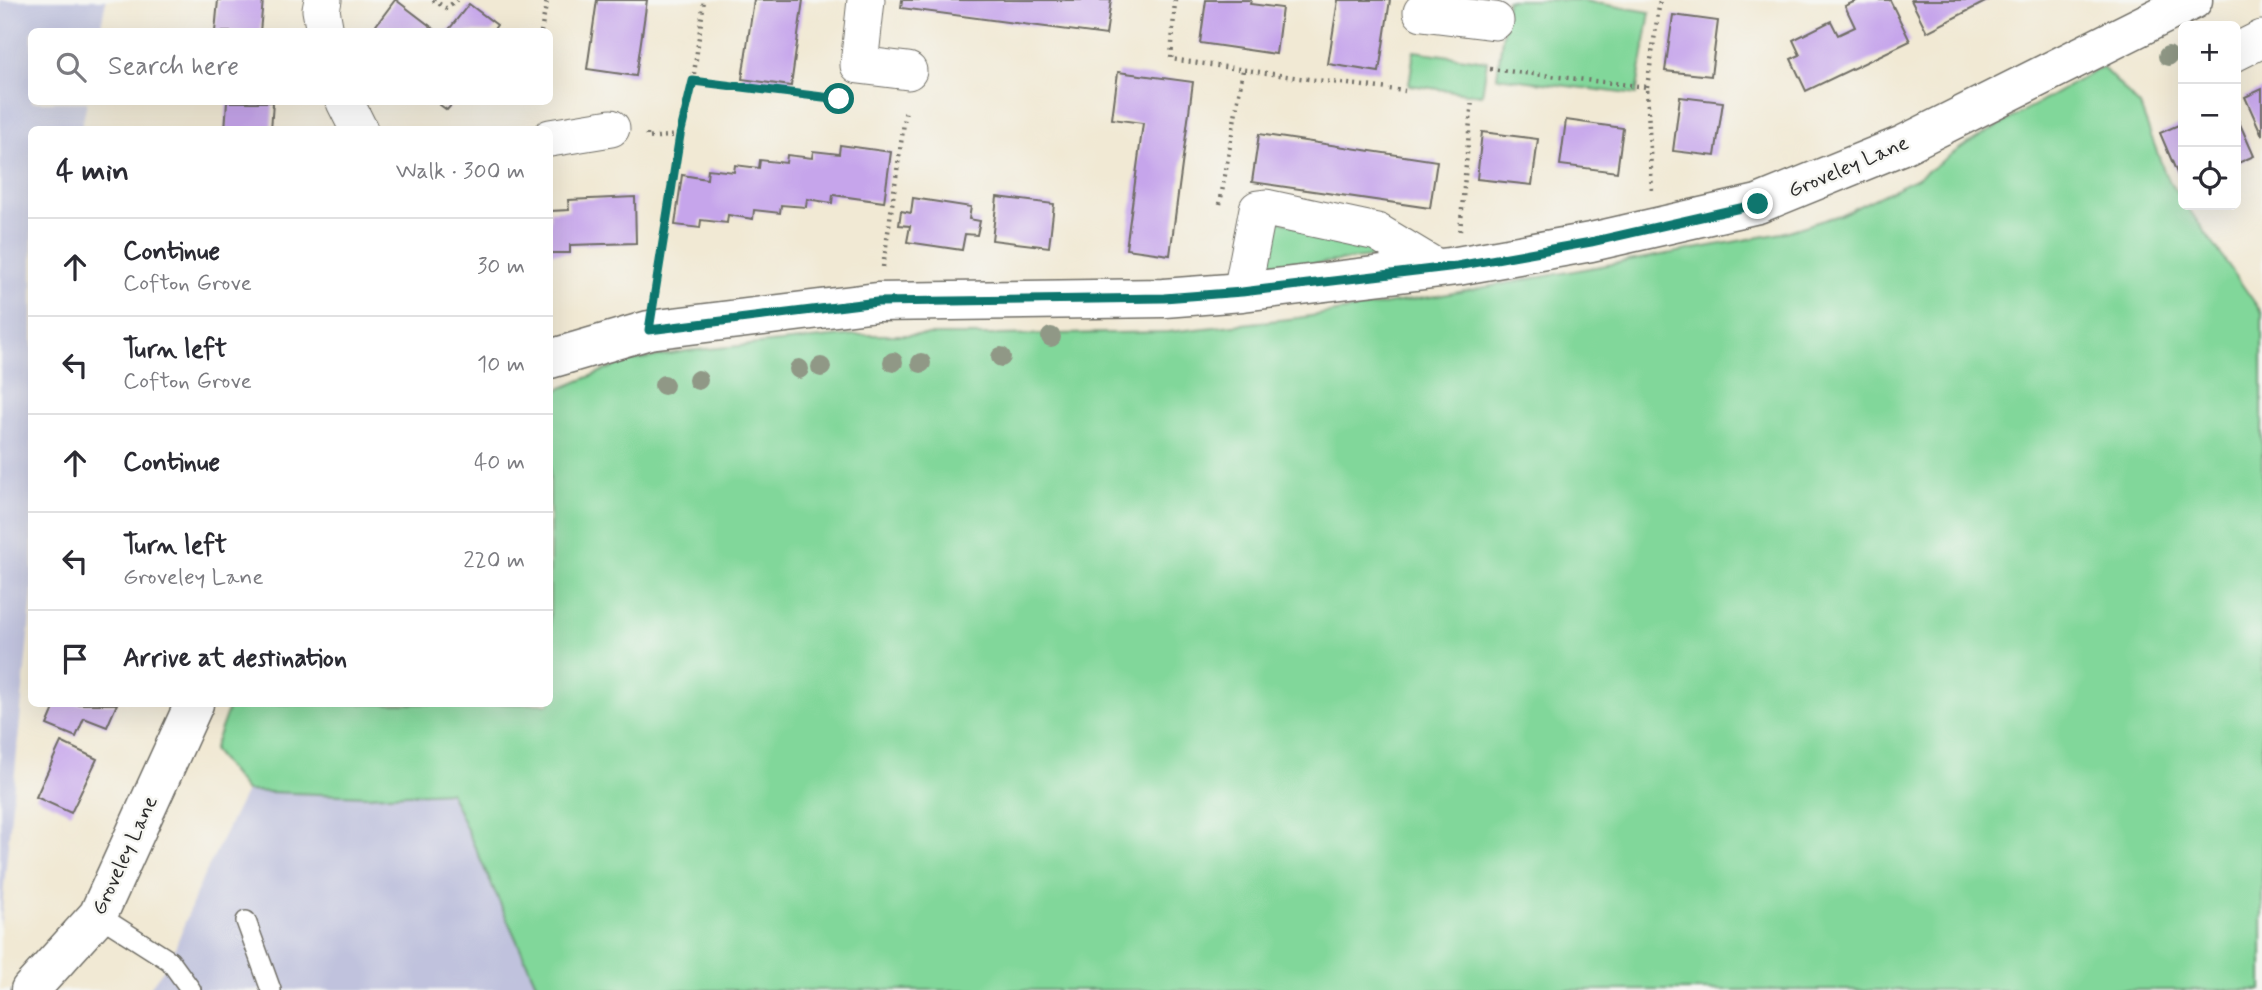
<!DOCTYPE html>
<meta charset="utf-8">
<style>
body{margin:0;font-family:Mynerve,sans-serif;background:#f7f7f7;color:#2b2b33}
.controls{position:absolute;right:21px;top:21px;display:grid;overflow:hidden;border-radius:10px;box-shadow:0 7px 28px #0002}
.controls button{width:63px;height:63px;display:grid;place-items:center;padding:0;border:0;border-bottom:2px solid #e1e1e2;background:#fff;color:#2b2b33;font:35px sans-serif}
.stop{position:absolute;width:21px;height:21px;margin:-16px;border:5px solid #0f766e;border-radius:50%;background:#fff}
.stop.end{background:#0f766e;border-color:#fff;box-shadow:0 2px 7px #0008}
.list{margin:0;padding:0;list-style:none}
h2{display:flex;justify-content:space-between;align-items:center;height:91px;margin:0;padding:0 28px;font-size:30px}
h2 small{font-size:23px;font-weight:400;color:#7c7c81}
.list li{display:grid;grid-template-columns:46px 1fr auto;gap:21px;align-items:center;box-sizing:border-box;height:98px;padding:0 28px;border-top:2px solid #e1e1e2}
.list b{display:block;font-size:26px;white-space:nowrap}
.list p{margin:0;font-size:23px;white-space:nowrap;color:#7c7c81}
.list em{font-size:23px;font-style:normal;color:#7c7c81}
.icon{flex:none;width:38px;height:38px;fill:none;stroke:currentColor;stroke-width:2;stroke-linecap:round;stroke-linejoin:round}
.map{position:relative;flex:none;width:2262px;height:990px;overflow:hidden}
.search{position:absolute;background:#fff;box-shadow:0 7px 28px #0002;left:28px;top:28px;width:525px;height:77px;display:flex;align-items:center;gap:18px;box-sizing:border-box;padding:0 24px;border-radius:10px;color:#7c7c81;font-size:26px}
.panel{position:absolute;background:#fff;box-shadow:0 7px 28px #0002;left:28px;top:126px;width:525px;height:581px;border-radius:10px}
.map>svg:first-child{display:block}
</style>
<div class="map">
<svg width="2262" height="990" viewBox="0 0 2262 990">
<rect width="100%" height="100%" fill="#f6f6f2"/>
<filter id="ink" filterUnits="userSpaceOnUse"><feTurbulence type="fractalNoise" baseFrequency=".0143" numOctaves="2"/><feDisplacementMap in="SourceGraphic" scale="14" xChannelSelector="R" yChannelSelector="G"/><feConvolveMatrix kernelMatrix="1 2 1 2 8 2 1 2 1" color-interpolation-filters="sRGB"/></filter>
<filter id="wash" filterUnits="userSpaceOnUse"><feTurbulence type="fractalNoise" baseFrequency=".00686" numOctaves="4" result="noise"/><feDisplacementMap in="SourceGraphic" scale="28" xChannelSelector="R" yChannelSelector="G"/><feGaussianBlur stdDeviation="1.57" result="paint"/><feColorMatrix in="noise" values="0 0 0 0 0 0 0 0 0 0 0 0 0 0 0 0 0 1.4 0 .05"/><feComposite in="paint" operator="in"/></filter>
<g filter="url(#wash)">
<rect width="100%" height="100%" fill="#f1e9d4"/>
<g fill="#c0c2dd">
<path d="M0,0H106L100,31L32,32V102H87L81,129L32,130V596L0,928Z"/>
<path d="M246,791L366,796L450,792L539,990H148L170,961L199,886Z"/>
</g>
<g fill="#81d79a" stroke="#568162" stroke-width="2">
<path d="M1507,0H1578L1650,12L1636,95L1497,77Z"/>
<path d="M1414,51L1487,61L1482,95L1409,85Z"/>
<path d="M2102,67L2140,106L2166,176L2183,201V205H2186L2262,313V990H539L450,792L366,796L246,791L213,750L230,704H550V393L625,362L687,351L853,335H1000L1168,332L1298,318L1437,296L1782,233L1840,215L1916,179L1965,145Z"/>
<path d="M1269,217L1389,255L1261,270Z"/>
</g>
<g id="blocks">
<g fill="#c6a5eb">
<path d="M218,0H263L260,32H215Z"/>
<path d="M395,0H396L438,32H371Z"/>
<path d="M597,0H647L636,76L587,69Z"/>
<path d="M754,0H803L791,86L742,79Z"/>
<path d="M902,0H1111L1106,35L901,8Z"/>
<path d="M1206,0H1251L1250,4L1282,8L1276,54L1200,43Z"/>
<path d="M1338,0H1390L1379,72L1328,64Z"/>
<path d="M1858,0H1890L1910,41L1806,91L1791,59L1800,55L1793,40L1831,21L1838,35L1855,27L1845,6Z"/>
<path d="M1911,0H1989L1927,32Z"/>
<path d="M469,4L497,25L492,32H447Z"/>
<path d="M1673,15L1718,21L1711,76L1665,71Z"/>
<path d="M1118,72L1193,82L1170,255L1126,249L1143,123L1112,119Z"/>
<path d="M2262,89V135L2245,97Z"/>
<path d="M1680,97L1723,102L1715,156L1673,151Z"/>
<path d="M227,102H273L271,130H225Z"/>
<path d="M436,102H454L447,110Z"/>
<path d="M2236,115L2254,156L2236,164Z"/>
<path d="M1566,120L1623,128L1617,172L1560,165Z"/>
<path d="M2183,123V187L2160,133Z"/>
<path d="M1482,132L1538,139L1532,185L1477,179Z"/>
<path d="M1259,134L1437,161L1430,208L1252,182Z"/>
<path d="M840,145L891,152L884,202L833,195L832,203L807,199L806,207L781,205L780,213L754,210L753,219L728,215L727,223L701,220L700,228L675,225L682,175L707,179L708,169L734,172L735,165L759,168L760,160L786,163L787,155L812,158L813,151L839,154Z"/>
<path d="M635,197L636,243L570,245V253H550V211L569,210L568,200Z"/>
<path d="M997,197L1054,204L1049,247L992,240Z"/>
<path d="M913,198L971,207L969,219L980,221L977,235L965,234L962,250L907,242L910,226L899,225L901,211L911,213Z"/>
<path d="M56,704H117L107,727L84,718L76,737L47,725Z"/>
<path d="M61,742L97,759L71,813L36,797Z"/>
</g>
</g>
</g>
<g filter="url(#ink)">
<use href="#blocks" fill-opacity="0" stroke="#706e66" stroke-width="2"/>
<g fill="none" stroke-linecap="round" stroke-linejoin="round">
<defs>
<g id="lane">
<path d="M98,915L170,961L191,990"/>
<path d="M246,921L271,990"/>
</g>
<g id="street">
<path d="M323,0L321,10L325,32"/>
<path d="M866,0L859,65L908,71"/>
<path d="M1422,12L1495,21"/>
<path d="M2236,52L2262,39"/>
<path d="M345,102L359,130"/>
<path d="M550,138L611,128"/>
<path d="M1242,292L1258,209L1266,208L1377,232L1437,268"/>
</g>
<g id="secondary">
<path d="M550,359L649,330L877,302L1164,298L1242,292L1457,266L1591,242L1758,204L1903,145L2193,0"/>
<path d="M30,990L98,915L194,704"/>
</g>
</defs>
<use href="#lane" stroke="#706e66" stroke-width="22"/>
<use href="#street" stroke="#706e66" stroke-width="39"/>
<use href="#secondary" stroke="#706e66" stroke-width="41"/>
<g stroke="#706e66" stroke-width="4.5" stroke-dasharray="2 5" stroke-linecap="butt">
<path d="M433,0L446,8L457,0"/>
<path d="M1175,0L1171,59L1300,78L1405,91"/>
<path d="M541,32L547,0"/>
<path d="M1490,69L1647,87L1652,192"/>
<path d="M693,81L704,0"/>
<path d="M1647,87L1660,0"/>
<path d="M647,134V138L680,135L693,81L839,99"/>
<path d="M1220,204L1243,70"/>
<path d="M1460,231L1472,99"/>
<path d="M883,267L906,109"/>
<path d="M655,293L680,135"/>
</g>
<use href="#lane" stroke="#fff" stroke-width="19"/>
<use href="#street" stroke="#fff" stroke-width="37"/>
<use href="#secondary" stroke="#fff" stroke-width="38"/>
</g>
<g fill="#909886">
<circle cx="2168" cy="56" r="10"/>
<circle cx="1051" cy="337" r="10"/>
<circle cx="1001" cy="357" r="10"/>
<circle cx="893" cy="362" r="10"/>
<circle cx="921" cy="363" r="10"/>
<circle cx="821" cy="367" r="10"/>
<circle cx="799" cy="369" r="10"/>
<circle cx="698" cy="380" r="10"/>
<circle cx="664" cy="385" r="10"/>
</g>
</g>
<g fill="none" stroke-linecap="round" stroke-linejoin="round" filter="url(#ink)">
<path stroke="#0f766e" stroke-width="9" d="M839,99L693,81L680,135L649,330L877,302L1164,298L1242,292L1457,266L1591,242L1758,204"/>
</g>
<g text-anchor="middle" stroke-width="5" stroke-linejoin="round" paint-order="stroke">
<g font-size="21" fill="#2b2b2b" stroke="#f6f6f2">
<text transform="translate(1848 166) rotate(-23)" y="7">Groveley Lane</text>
<text transform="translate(124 855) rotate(-65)" y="7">Groveley Lane</text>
</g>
</g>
</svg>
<div class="controls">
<button>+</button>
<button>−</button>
<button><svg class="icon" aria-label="locate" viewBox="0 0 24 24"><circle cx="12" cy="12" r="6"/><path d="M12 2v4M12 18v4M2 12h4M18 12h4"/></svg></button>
</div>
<div class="stop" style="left:839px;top:99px"></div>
<div class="stop end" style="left:1758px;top:204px"></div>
<div class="search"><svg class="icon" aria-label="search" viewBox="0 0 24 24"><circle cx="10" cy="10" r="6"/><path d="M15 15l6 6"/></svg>Search here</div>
<section class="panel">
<h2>4 min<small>Walk · 300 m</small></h2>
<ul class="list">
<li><svg class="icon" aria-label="ahead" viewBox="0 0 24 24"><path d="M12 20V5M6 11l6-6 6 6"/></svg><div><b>Continue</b><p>Cofton Grove</p></div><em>30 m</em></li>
<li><svg class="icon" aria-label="left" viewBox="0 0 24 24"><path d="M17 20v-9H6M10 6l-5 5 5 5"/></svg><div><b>Turn left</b><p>Cofton Grove</p></div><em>10 m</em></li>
<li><svg class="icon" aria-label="ahead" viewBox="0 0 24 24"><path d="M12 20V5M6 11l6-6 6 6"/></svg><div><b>Continue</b></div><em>40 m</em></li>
<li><svg class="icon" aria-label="left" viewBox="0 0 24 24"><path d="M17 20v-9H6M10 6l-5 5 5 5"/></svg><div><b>Turn left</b><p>Groveley Lane</p></div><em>220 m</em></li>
<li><svg class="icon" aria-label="arrive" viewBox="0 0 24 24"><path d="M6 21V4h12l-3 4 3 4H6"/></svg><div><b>Arrive at destination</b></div></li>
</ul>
</section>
</div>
